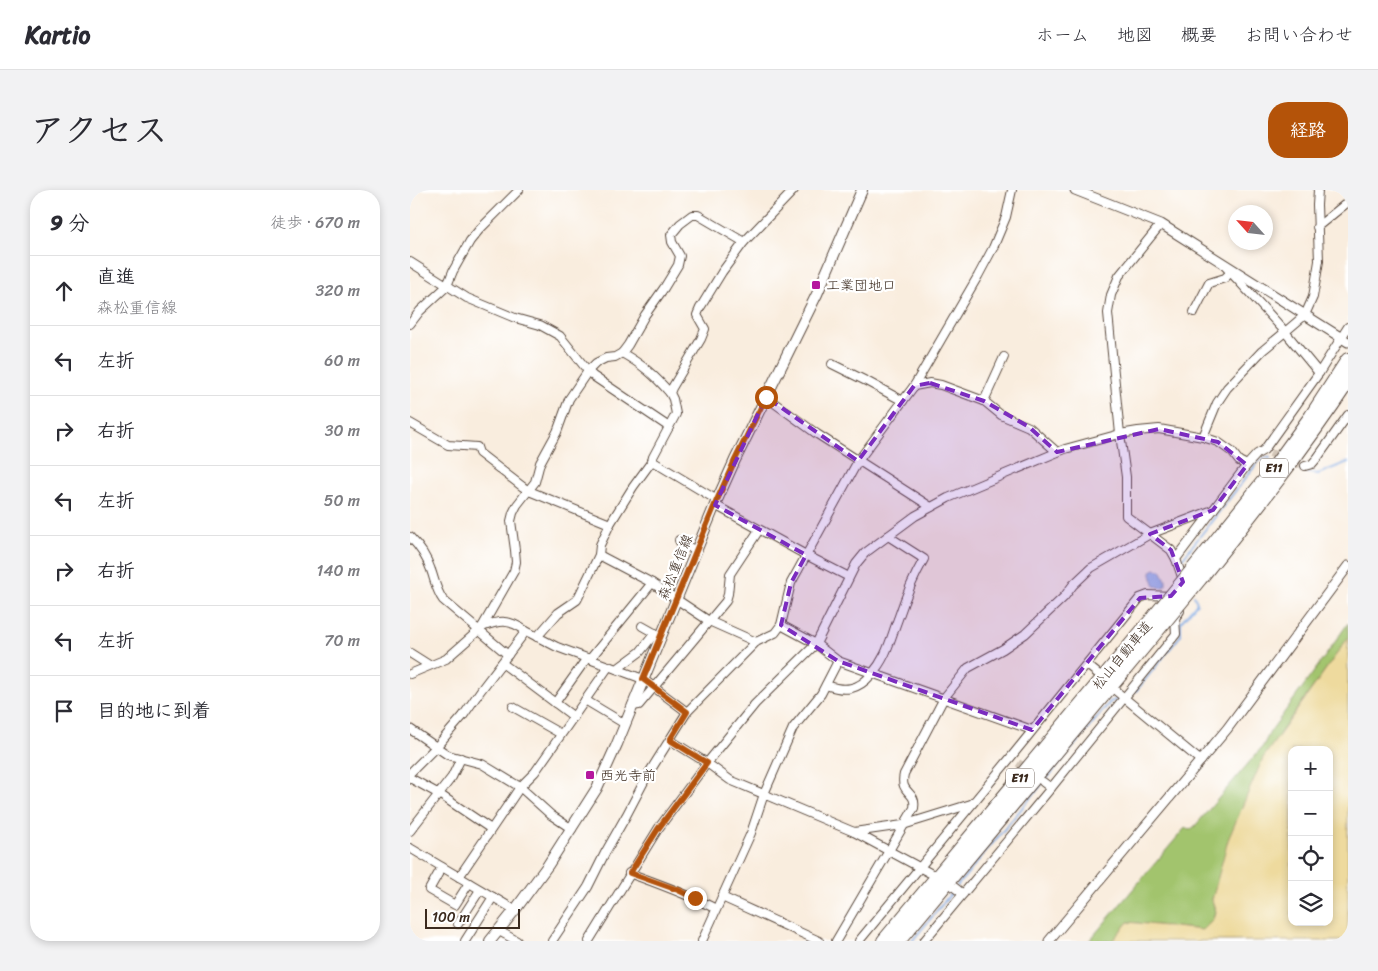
<!DOCTYPE html>
<html lang="ja">
<meta charset="utf-8">
<style>
body{margin:0;font-family:Sriracha,"Klee One",sans-serif;background:#f2f2f3;color:#2b2b33}
.controls{position:absolute;right:15px;bottom:15px;display:grid;overflow:hidden;border-radius:10px;box-shadow:0 2px 8px #0003}
.controls button{width:45px;height:45px;display:grid;place-items:center;padding:0;border:0;border-bottom:1px solid #e1e1e2;background:#fff;color:#2b2b33;font:25px sans-serif}
.compass{position:absolute;left:818px;top:15px;width:45px;height:45px;border-radius:50%;background:#fff;box-shadow:0 2px 8px #0003;rotate:297deg}
.scale{position:absolute;left:15px;bottom:12px;width:95px;box-sizing:border-box;padding-left:5px;border:2px solid #3b2a1e;border-top:0;font-size:14px;line-height:18px;white-space:nowrap;color:#3b2a1e;-webkit-text-stroke:4px #fff;paint-order:stroke}
.stop{position:absolute;width:15px;height:15px;margin:-11px;border:4px solid #b45309;border-radius:50%;background:#fff}
.stop.end{background:#b45309;border-color:#fff;box-shadow:0 1px 5px #0008}
.list{margin:0;padding:0;list-style:none}
h2{display:flex;justify-content:space-between;align-items:center;height:65px;margin:0;padding:0 20px;font-size:21px}
h2 small{font-size:16px;font-weight:400;color:#7c7c81}
.list li{display:grid;grid-template-columns:32px 1fr auto;gap:15px;align-items:center;box-sizing:border-box;height:70px;padding:0 20px;border-top:1px solid #e1e1e2}
.list b{display:block;font-size:19px;white-space:nowrap}
.list p{margin:0;font-size:16px;white-space:nowrap;color:#7c7c81}
.list em{font-size:16px;font-style:normal;color:#7c7c81}
.icon{flex:none;width:28px;height:28px;fill:none;stroke:currentColor;stroke-width:2;stroke-linecap:round;stroke-linejoin:round}
.map{position:relative;flex:none;width:938px;height:751px;overflow:hidden;border-radius:20px}
header{display:flex;align-items:center;gap:30px;box-sizing:border-box;height:70px;padding:0 25px;background:#fff;border-bottom:1px solid #e1e1e2}
header strong{font-size:24px}
nav{display:flex;gap:28px;margin-inline-start:auto;font-size:18px}
.intro{display:flex;align-items:center;justify-content:space-between;box-sizing:border-box;height:120px;padding:0 30px}
h1{margin:0;font-size:35px}
.button{padding:12px 22px;border-radius:20px;background:#b45309;color:#fff;font-size:18px;font-weight:700}
main{display:flex;gap:30px;padding:0 30px}
aside{flex:1;background:#fff;border-radius:20px;box-shadow:0 2px 8px #0003}
.map>svg:first-child{display:block}
</style>
<header>
<strong>Kartio</strong>
<nav><a>ホーム</a><a>地図</a><a>概要</a><a>お問い合わせ</a></nav>
</header>
<div class="intro"><h1>アクセス</h1><a class="button">経路</a></div>
<main>
<aside>
<h2>9 分<small>徒歩 · 670 m</small></h2>
<ul class="list">
<li><svg class="icon" aria-label="ahead" viewBox="0 0 24 24"><path d="M12 20V5M6 11l6-6 6 6"/></svg><div><b>直進</b><p>森松重信線</p></div><em>320 m</em></li>
<li><svg class="icon" aria-label="left" viewBox="0 0 24 24"><path d="M17 20v-9H6M10 6l-5 5 5 5"/></svg><div><b>左折</b></div><em>60 m</em></li>
<li><svg class="icon" aria-label="right" viewBox="0 0 24 24"><path d="M7 20v-9h11M14 6l5 5-5 5"/></svg><div><b>右折</b></div><em>30 m</em></li>
<li><svg class="icon" aria-label="left" viewBox="0 0 24 24"><path d="M17 20v-9H6M10 6l-5 5 5 5"/></svg><div><b>左折</b></div><em>50 m</em></li>
<li><svg class="icon" aria-label="right" viewBox="0 0 24 24"><path d="M7 20v-9h11M14 6l5 5-5 5"/></svg><div><b>右折</b></div><em>140 m</em></li>
<li><svg class="icon" aria-label="left" viewBox="0 0 24 24"><path d="M17 20v-9H6M10 6l-5 5 5 5"/></svg><div><b>左折</b></div><em>70 m</em></li>
<li><svg class="icon" aria-label="arrive" viewBox="0 0 24 24"><path d="M6 21V4h12l-3 4 3 4H6"/></svg><div><b>目的地に到着</b></div></li>
</ul>
</aside>
<div class="map">
<svg width="938" height="751" viewBox="0 0 938 751">
<rect width="100%" height="100%" fill="#fff"/>
<filter id="ink" filterUnits="userSpaceOnUse"><feTurbulence type="fractalNoise" baseFrequency=".02" numOctaves="2"/><feDisplacementMap in="SourceGraphic" scale="10" xChannelSelector="R" yChannelSelector="G"/><feConvolveMatrix kernelMatrix="1 2 1 2 8 2 1 2 1" color-interpolation-filters="sRGB"/></filter>
<filter id="wash" filterUnits="userSpaceOnUse"><feTurbulence type="fractalNoise" baseFrequency=".0096" numOctaves="4" result="noise"/><feDisplacementMap in="SourceGraphic" scale="20" xChannelSelector="R" yChannelSelector="G"/><feGaussianBlur stdDeviation="1.12" result="paint"/><feColorMatrix in="noise" values="0 0 0 0 0 0 0 0 0 0 0 0 0 0 0 0 0 1.4 0 .05"/><feComposite in="paint" operator="in"/></filter>
<g filter="url(#wash)">
<rect width="100%" height="100%" fill="#f9edde"/>
<path fill="#a2c46d" stroke="#6e7746" d="M938,433V448L870,543L802,709C807,726 805,728 793,740L718,732L702,751H679L775,638L780,640L785,636L853,556L860,542L916,465Z"/>
<path fill="#eeda9e" stroke="#94825e" fill-rule="evenodd" d="M938,448V751H702L718,732L793,740L802,731L806,722L802,710L818,650L853,568ZM882,560H919V732H882Z"/>
<path fill="#7ba9e4" stroke="#5b6a81" d="M745,379L751,380L756,390V395L752,398L745,396L741,385V381Z"/>
<g fill="none" stroke-linecap="round" stroke-linejoin="round">
<g stroke="#7ba9e4" stroke-width="2">
<path d="M890,279L899,283L908,284L938,272"/>
<path d="M776,379L772,369L849,271L856,267L860,268"/>
<path d="M724,502L727,500L771,445V432L787,413L784,405"/>
<path d="M635,591L700,512L710,508"/>
<path d="M547,696L632,594"/>
<path d="M502,751L544,700"/>
</g>
</g>
</g>
<g filter="url(#ink)">
<g fill="none" stroke-linecap="round" stroke-linejoin="round">
<g stroke="#d3c6b8" stroke-width="8" stroke-dasharray="8 4" stroke-linecap="butt">
<path d="M860,263L895,276"/>
<path d="M608,573L620,581"/>
</g>
<defs>
<g id="minor">
<path d="M751,34L709,86L701,105L698,123L710,244L716,287V326L761,360L766,369"/>
<path d="M907,37L938,12"/>
<path d="M0,72L57,108L105,128L130,135L150,146L178,181L183,186L259,237"/>
<path d="M815,76L871,137L909,183"/>
<path d="M784,122L799,93L815,88L820,83"/>
<path d="M0,134L10,121L37,96L43,81L60,51L69,40L109,0"/>
<path d="M212,163C233,175 244,185 260,203"/>
<path d="M422,174L458,192L493,211"/>
<path d="M504,196L520,193L531,195L574,211L591,225L619,237L647,262"/>
<path d="M356,207L407,244L521,317"/>
<path d="M574,211L594,167"/>
<path d="M0,233L38,255L67,257L69,263L113,297L119,301L200,334"/>
<path d="M793,247L807,213L817,198L852,161L875,142L895,125L903,107L909,71L907,15L908,0"/>
<path d="M895,276L902,274L908,267L938,225"/>
<path d="M307,310L242,271L243,267L266,224L263,209L260,203L262,198L291,149L295,139L287,125L290,118L312,82L334,52L384,0"/>
<path d="M305,315L396,365L439,387"/>
<path d="M0,347C9,356 17,368 21,380C25,391 26,400 33,410L98,465"/>
<path d="M269,350L270,352L286,361"/>
<path d="M189,365L242,393L299,431L346,452"/>
<path d="M774,393L766,369L837,275L847,264L854,260L909,183L938,137"/>
<path d="M371,435L406,454L428,471L622,540"/>
<path d="M232,436L248,445"/>
<path d="M72,437C90,430 99,429 116,441"/>
<path d="M127,447L148,423L167,410L189,365L190,355L200,334L223,297L242,271"/>
<path d="M0,463L19,475"/>
<path d="M180,469L242,393"/>
<path d="M92,473L164,527"/>
<path d="M677,475L687,483"/>
<path d="M207,479L230,462L245,443"/>
<path d="M0,484L36,469L68,441L72,437L104,381L106,372L105,360L101,331L103,323L107,315L125,292L130,273L147,242L159,209L178,181L186,173L196,168L205,167L212,163L218,155L235,125L254,98L268,75L270,66L262,52L261,45L270,34L282,25H288L334,52"/>
<path d="M416,495C435,502 448,500 461,485C477,467 480,450 488,429C495,408 503,388 514,369L478,346"/>
<path d="M706,501L791,571"/>
<path d="M175,510L215,534"/>
<path d="M145,513L177,468"/>
<path d="M222,516L229,515L316,411L318,404L320,384L349,340"/>
<path d="M103,517L151,544"/>
<path d="M0,539L38,565L72,574L110,597L141,625L162,639"/>
<path d="M260,550L297,573L320,590L444,642L493,635L561,614"/>
<path d="M0,583L27,556L53,526L71,500L116,441L147,457L233,489L277,522"/>
<path d="M0,588L29,604L81,639"/>
<path d="M641,598L766,444L765,428L770,421"/>
<path d="M0,641L42,587L51,568"/>
<path d="M444,642L520,683"/>
<path d="M0,658L105,720"/>
<path d="M32,677L19,700L45,715L59,693"/>
<path d="M219,683C249,694 278,704 306,719"/>
<path d="M49,687L110,597L125,582L199,476"/>
<path d="M544,697L553,704"/>
<path d="M312,707L409,751"/>
<path d="M48,734L70,700"/>
<path d="M89,741L107,751"/>
<path d="M55,751L83,707"/>
<path d="M142,751L178,697L195,663L216,626L237,586L277,522L346,452L365,443L371,435L381,393L448,271L504,196L568,86L583,58L596,27L602,0"/>
<path d="M179,751L248,639L297,573L345,514L406,454L446,374L455,363L505,326L538,308L655,259L710,244L728,241L749,239L793,247L808,252L822,262L829,271L837,275"/>
<path d="M292,751L341,643L354,604L383,538L411,504L428,471"/>
<path d="M426,751L504,618C507,600 489,605 494,584L534,508L558,478L593,459L615,444L654,407L663,395L681,378L740,344L803,320"/>
<path d="M449,751L601,567L730,408L738,405L762,406"/>
<path d="M514,751L641,598L633,592"/>
</g>
<g id="tertiary">
<path d="M665,0L751,34L938,152"/>
<path d="M639,751L817,539L938,376"/>
</g>
<path id="secondary" d="M80,751L105,720L138,675L187,598L207,554L307,310L325,270L407,104L452,0"/>
<g id="motorway">
<path d="M782,381L859,285L901,227L938,170"/>
<path d="M791,387C842,323 893,259 938,191"/>
<path d="M474,751L745,426"/>
<path d="M488,751L754,432"/>
</g>
</defs>
<use href="#minor" stroke="#58473b" stroke-width="10"/>
<use href="#tertiary" stroke="#58473b" stroke-width="11"/>
<use href="#secondary" stroke="#58473b" stroke-width="12"/>
<use href="#motorway" stroke="#58473b" stroke-width="16"/>
<use href="#minor" stroke="#fff" stroke-width="8"/>
<use href="#tertiary" stroke="#fff" stroke-width="9"/>
<use href="#secondary" stroke="#fff" stroke-width="10"/>
<use href="#motorway" stroke="#fff" stroke-width="14"/>
<defs>
<g id="motorway-bridge">
<path d="M745,426L782,381"/>
<path d="M754,432L791,387"/>
</g>
</defs>
<use href="#motorway-bridge" stroke="#58473b" stroke-width="16" stroke-linecap="butt"/>
<use href="#motorway-bridge" stroke="#fff" stroke-width="14"/>
</g>
</g>
<g fill="none" stroke-linecap="round" stroke-linejoin="round" filter="url(#ink)">
<path stroke="#b45309" stroke-width="6" d="M285,708L268,700L220,683L248,639L297,573L260,550L277,522L233,489L307,310L325,270L356,207"/>
</g>
<path fill="#7b2cbf" fill-opacity="0.2" stroke="#7b2cbf" stroke-width="4" stroke-dasharray="10 6" stroke-linejoin="round" d="M520,193L574,211L619,237L647,262L749,239L808,252L837,275L803,320L740,344L761,360L773,392L761,406L730,408L622,540L428,471L371,435L381,393L396,365L305,315L356,207L448,271L504,196Z"/>
<g fill="#b5179e" stroke="#fff" stroke-width="2">
<rect x="401" y="90" width="10" height="10" rx="2.5"/>
<rect x="175" y="580" width="10" height="10" rx="2.5"/>
</g>
<g text-anchor="middle" stroke-width="4.5" stroke-linejoin="round" paint-order="stroke">
<g fill="#fff" stroke="#766a62" stroke-width="1">
<rect x="850" y="268.5" width="28" height="19" rx="4"/>
<rect x="596" y="578.5" width="28" height="19" rx="4"/>
</g>
<g font-size="12" font-weight="bold" fill="#3b2a1e">
<text x="864" y="282">E11</text>
<text x="610" y="592">E11</text>
</g>
<g font-size="14" fill="#3b2a1e" stroke="#fff" text-anchor="start">
<text x="416" y="100">工業団地口</text>
<text x="190" y="590">西光寺前</text>
</g>
<g font-size="14" fill="#3b2a1e" stroke="#fff">
<text transform="translate(265 377) rotate(-68)" y="5">森松重信線</text>
<text transform="translate(712 465) rotate(-50)" y="5">松山自動車道</text>
</g>
</g>
</svg>
<div class="controls">
<button>+</button>
<button>−</button>
<button><svg class="icon" aria-label="locate" viewBox="0 0 24 24"><circle cx="12" cy="12" r="6"/><path d="M12 2v4M12 18v4M2 12h4M18 12h4"/></svg></button>
<button><svg class="icon" aria-label="layers" viewBox="0 0 24 24"><path d="M12 4l9 5-9 5-9-5zM3 14l9 5 9-5"/></svg></button>
</div>
<svg class="compass" viewBox="-18 -18 36 36"><path d="M0-13l5 13h-10z" fill="#e53935"/><path d="M0 13l5-13h-10z" fill="#7c7c81"/></svg>
<div class="scale">100 m</div>
<div class="stop" style="left:356px;top:207px"></div>
<div class="stop end" style="left:285px;top:708px"></div>
</div>
</main>
